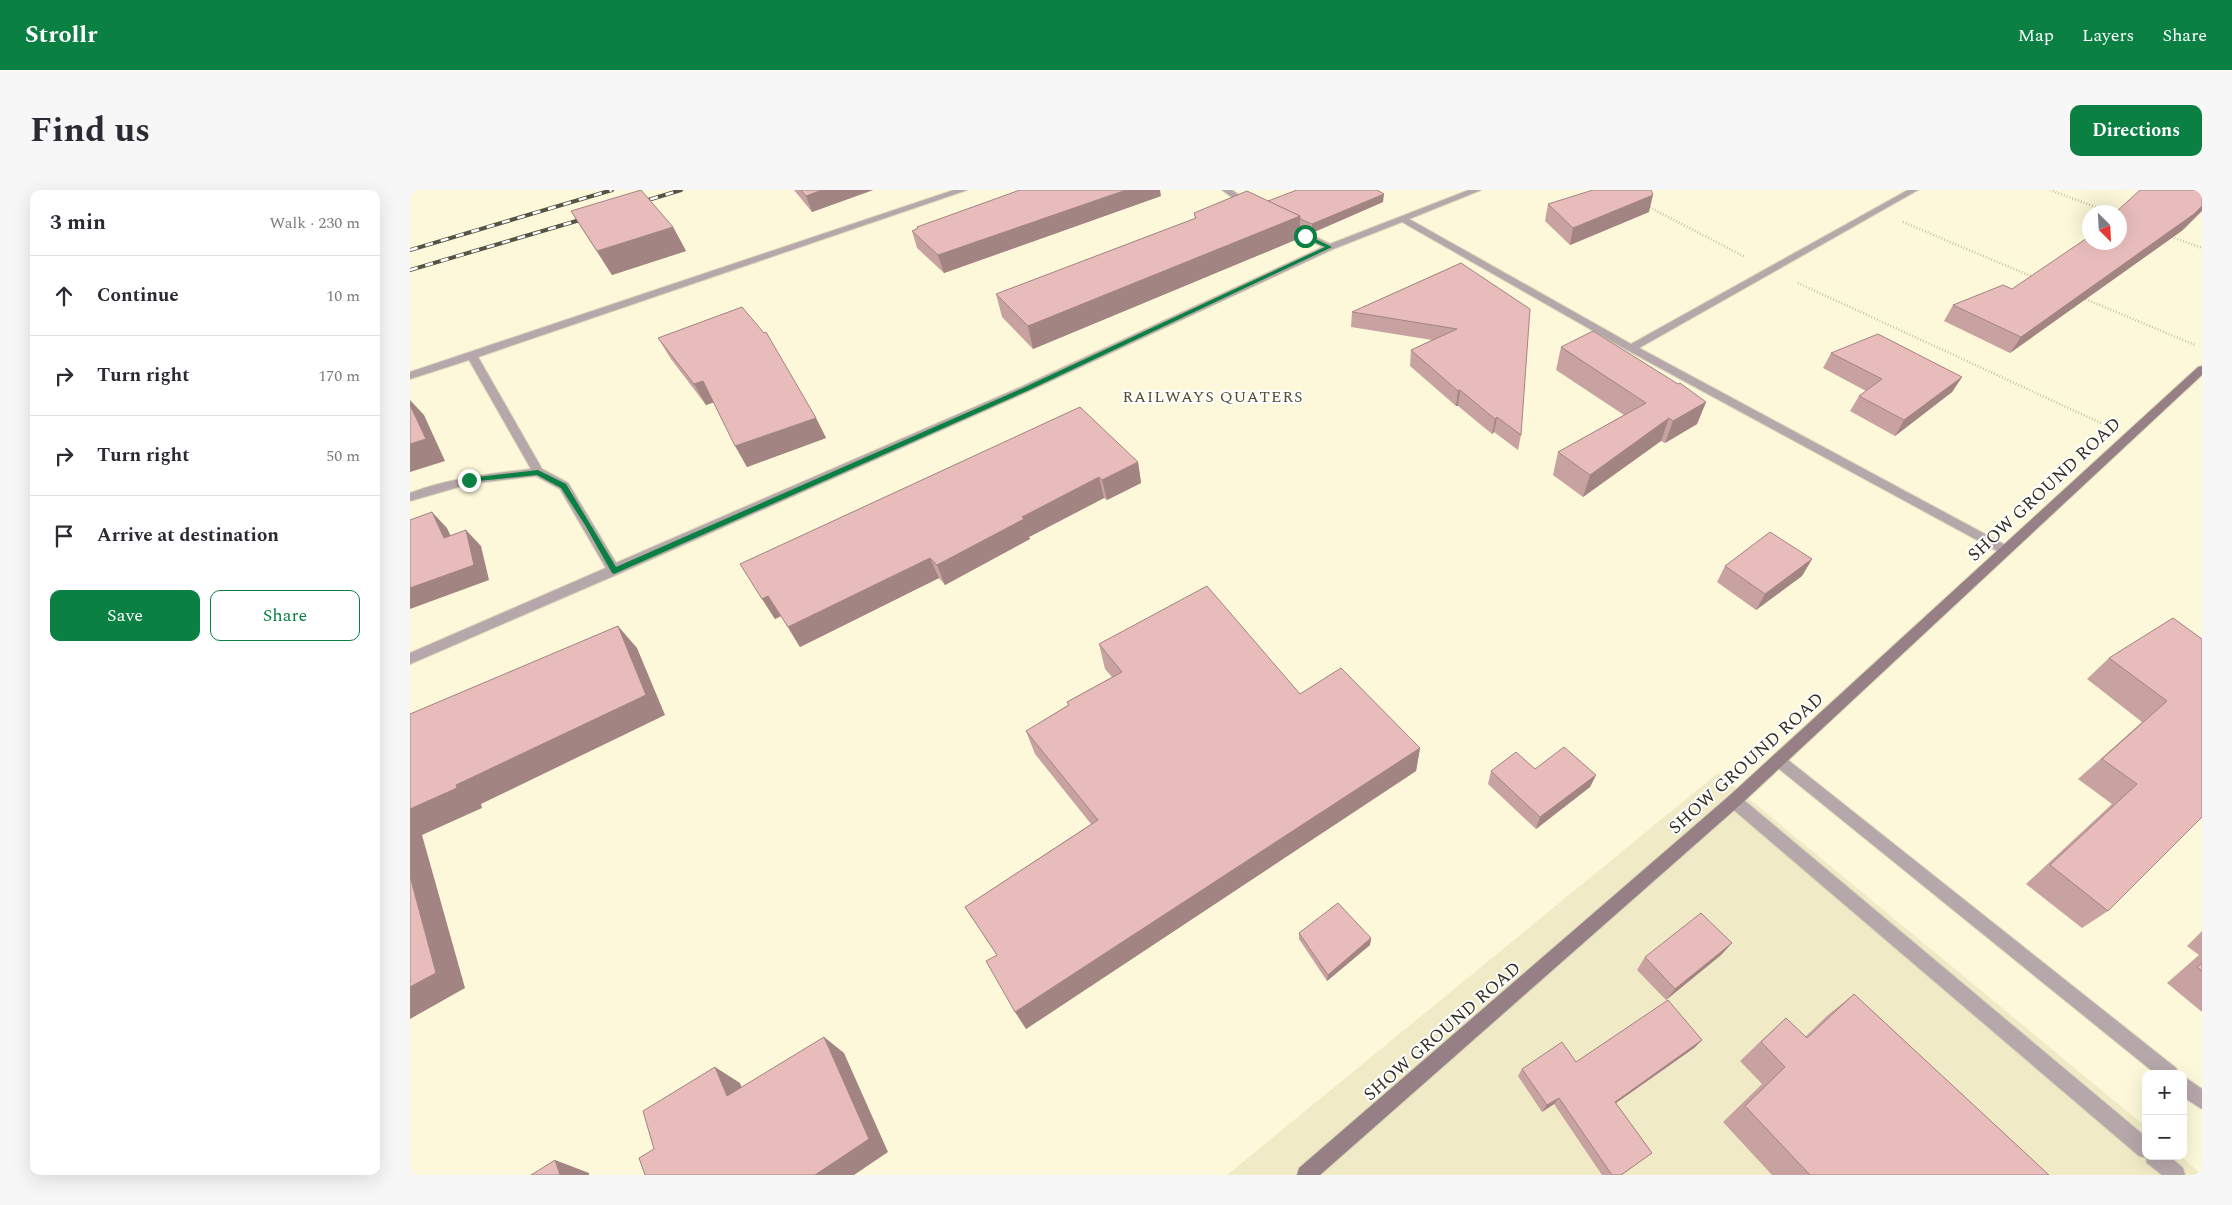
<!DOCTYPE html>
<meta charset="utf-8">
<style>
body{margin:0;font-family:Spectral,serif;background:#f7f7f7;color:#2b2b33}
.controls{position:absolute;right:15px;bottom:15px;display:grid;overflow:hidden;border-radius:10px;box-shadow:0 5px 20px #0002}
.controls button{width:45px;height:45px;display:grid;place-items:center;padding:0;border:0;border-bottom:1px solid #e1e1e2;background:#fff;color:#2b2b33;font:25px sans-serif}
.compass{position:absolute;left:1672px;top:15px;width:45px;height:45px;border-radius:50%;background:#fff;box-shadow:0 5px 20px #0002;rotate:156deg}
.stop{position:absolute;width:15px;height:15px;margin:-11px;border:4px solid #0b8043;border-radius:50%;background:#fff}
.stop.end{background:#0b8043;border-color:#fff;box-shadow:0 1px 5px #0008}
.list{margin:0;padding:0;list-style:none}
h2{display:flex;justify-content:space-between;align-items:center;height:65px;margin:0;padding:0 20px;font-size:21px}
h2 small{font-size:16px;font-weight:400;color:#7c7c81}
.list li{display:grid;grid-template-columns:32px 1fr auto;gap:15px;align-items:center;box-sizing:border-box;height:80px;padding:0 20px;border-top:1px solid #e1e1e2}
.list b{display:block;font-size:19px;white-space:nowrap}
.list em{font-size:16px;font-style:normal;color:#7c7c81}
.actions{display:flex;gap:10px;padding:15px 20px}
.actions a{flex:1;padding:11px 0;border:1px solid #0b8043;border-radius:10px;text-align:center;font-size:18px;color:#0b8043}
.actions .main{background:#0b8043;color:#fff}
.icon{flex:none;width:28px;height:28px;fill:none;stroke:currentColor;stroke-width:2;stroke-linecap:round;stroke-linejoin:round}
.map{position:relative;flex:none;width:1792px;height:985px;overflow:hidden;border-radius:10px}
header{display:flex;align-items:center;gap:30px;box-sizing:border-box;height:70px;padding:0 25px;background:#0b8043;color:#fff}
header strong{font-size:24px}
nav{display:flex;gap:28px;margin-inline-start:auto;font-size:18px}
.intro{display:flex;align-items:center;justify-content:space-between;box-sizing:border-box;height:120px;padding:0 30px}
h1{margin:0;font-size:35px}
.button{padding:12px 22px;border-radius:10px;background:#0b8043;color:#fff;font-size:18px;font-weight:700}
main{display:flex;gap:30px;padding:0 30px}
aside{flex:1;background:#fff;border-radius:10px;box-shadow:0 5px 20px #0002}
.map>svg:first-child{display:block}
</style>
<header>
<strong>Strollr</strong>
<nav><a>Map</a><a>Layers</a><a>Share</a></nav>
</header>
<div class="intro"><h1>Find us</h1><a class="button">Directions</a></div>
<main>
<aside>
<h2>3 min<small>Walk · 230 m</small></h2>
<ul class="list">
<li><svg class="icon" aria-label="ahead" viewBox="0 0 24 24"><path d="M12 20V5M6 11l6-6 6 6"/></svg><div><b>Continue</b></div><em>10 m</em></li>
<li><svg class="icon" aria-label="right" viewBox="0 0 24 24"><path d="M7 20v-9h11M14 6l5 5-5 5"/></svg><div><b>Turn right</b></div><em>170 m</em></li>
<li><svg class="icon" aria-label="right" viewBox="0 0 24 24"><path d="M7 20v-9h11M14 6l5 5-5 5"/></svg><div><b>Turn right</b></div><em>50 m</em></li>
<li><svg class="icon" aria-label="arrive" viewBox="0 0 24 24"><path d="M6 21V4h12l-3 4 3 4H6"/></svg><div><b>Arrive at destination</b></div></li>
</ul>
<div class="actions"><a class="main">Save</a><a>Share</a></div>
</aside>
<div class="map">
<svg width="1792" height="985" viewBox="0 0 1792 985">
<rect width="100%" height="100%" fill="#fdf8d9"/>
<path fill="#f1eac6" d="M1308,583L1736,937V966H1771L1792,985H817Z"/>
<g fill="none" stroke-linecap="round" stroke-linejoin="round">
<defs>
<g id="service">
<path d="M1368,564L1373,566L1766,878L1769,884H1746L1363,574L1361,570L1363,566Z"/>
<path d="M1324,604L1329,606L1736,947V966H1759L1773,978L1775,985H1752L1737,973L1736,968L1729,966L1319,616L1317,611L1319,606Z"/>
<path d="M1773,886L1792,899V919L1773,907Z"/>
</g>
<g id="minor">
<path d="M544,0H557L68,167L132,279L158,293L206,373L611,197L913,57L871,37V33H877L920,54L1059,0H1071L999,29L1221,154L1498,0H1508L1229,158L1599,357L1601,360L1599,363H1591L1217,160L992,32L923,59L619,201L208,384L0,474V463L196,378L150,299L126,286L59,294L0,311V303C39,288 80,284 121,279L59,170L0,189V182Z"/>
<path d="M812,0H822L844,16L837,18Z"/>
</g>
<path id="secondary" d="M1792,176V185L1329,616L910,985H887L889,978L1319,606L1788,177Z"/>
</defs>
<use href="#service" stroke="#d8d4b8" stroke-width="2"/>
<use href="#minor" stroke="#d8d4b8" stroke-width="2"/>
<use href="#secondary" stroke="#d8d4b8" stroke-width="2"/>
<g stroke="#95927d" stroke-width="2.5" stroke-dasharray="0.5 2.5" stroke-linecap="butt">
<path d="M1640,0L1699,22"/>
<path d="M1237,16L1335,67"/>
<path d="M1493,32L1623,87"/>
<path d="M1759,46L1792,58"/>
<path d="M1388,93L1693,234"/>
<path d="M1673,108L1785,155"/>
</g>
<use href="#service" fill="#b6a7aa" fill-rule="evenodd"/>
<use href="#minor" fill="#b6a7aa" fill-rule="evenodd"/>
<use href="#secondary" fill="#968085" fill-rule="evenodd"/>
<defs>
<g id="rail">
<path d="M225,14L271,0"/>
<path d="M0,60L202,0"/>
<path d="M0,80L180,27"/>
</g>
</defs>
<use href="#rail" stroke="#565445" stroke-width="4"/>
<use href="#rail" stroke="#fff" stroke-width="2.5" stroke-dasharray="8" stroke-linecap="butt"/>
</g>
<g fill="#c7a2a0">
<path d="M384,0H463L402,22Z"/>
<path d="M751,6L534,83L507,58L502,41L507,39V37Z"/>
<path d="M858,11L973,12L902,43L890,37V48L623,159L592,127L586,104L785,29L784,23Z"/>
<path d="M1138,14L1239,22L1160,55L1135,31Z"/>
<path d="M161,21L263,37L276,61L202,85L176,45Z"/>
<path d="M1773,40L1600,163L1534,131L1543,115L1602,99Z"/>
<path d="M1051,73L1111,245L1108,260L1084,242L1082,244L1048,216H1046L1000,176L1001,160L1022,150L941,137L942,122Z"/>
<path d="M248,148L406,228L416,248L337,277L304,212L296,215L261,169Z"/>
<path d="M1151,157L1296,212L1287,234L1255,253L1251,251L1173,307L1143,285L1148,262L1214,225L1146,180Z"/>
<path d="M1421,163L1552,187L1542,202L1485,246L1440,221L1449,206L1456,201L1413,178Z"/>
<path d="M728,272L731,293L697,310L694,308L619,347L620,349L535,395L529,388L390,457L371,426L365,429L330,374Z"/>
<path d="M1402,369L1392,386L1346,420L1307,392L1315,376Z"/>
<path d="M1792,449L1698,721L1672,738L1616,694L1702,614L1668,589L1732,532L1677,489L1699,468Z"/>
<path d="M689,454L890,504L1010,558L1006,581L616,839L587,765L555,717L681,634L625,564L616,541L658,515L657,512L702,487L695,479Z"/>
<path d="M1125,579L1186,585L1180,597L1126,639L1078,594L1081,581Z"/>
<path d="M1792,741V822L1757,793L1789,765L1777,756Z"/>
<path d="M889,743L961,748L960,755L917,791L889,749Z"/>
<path d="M1322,753L1311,765L1256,810L1227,780L1235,767Z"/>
<path d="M1444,804L1639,985H1362L1313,932L1352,894L1330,871L1354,848L1376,828L1395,847L1418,825Z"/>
<path d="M1292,850L1284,858L1206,913L1242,963L1212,985H1192L1144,914L1132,922L1108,886L1112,879L1166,872Z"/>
</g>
<g fill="#a28482">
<path d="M412,0H463L402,22L396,6Z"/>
<path d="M716,0H750L751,6L534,83L528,65Z"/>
<path d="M974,4L973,12L902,43V34Z"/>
<path d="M1243,5L1239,22L1160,55L1163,38Z"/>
<path d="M1792,16V21L1773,40L1600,163L1611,147Z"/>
<path d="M890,26V48L623,159L618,136Z"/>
<path d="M263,37L276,61L202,85L187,61Z"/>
<path d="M1552,187L1542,202L1485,246L1494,230Z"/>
<path d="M293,191L305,212L296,215L284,194Z"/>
<path d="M1050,200L1048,216H1046L1048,201Z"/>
<path d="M0,210L14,225L35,271L0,282Z"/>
<path d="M1296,212L1287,234L1255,253L1263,231Z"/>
<path d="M1087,227L1084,242L1082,244L1085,229Z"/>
<path d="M406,228L416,248L337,277L325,256Z"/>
<path d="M1259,228L1251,251L1173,307L1180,285Z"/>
<path d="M728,272L731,293L697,310L692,290Z"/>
<path d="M689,287L694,308L619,347L620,349L535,395L527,375L612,327Z"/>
<path d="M22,322L37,338L49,364L34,348Z"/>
<path d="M56,340L71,356L79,390L0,419V398Z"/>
<path d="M520,368L529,388L390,457L378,437Z"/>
<path d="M1402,369L1392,386L1346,420L1355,404Z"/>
<path d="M358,406L371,426L365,429L352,409Z"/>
<path d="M208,436L227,458L255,525L71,614L72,618L12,645L55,798L0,829V619L46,595Z"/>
<path d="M1010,558L1006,581L616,839L605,822Z"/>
<path d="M1186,585L1180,597L1126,639L1130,627Z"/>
<path d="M961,748L960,755L917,791L918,785Z"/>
<path d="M1322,753L1311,765L1256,810L1265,799Z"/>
<path d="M414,847L434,863L478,962L444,985H405Z"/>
<path d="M1292,850L1284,858L1199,918L1205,912Z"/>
<path d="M305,877L330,893L341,921L317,906Z"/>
<path d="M1149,908L1144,914L1132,922L1137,915Z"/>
<path d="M145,970L179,983V985H150Z"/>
</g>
<g fill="#e7bcba" stroke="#a28482">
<path d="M231,0L263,37L187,61L161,21Z"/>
<path d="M391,0H412L396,6Z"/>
<path d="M610,0H716L528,65L502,41L508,38L507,37Z"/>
<path d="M887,0H967L974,4L902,34L890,29V26L858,11Z"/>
<path d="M1183,0H1241L1243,5L1163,38L1138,14Z"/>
<path d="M1730,0H1792V16L1784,24L1611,147L1543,115L1593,95L1602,99L1680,46V52H1710V22H1706Z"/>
<path d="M837,1L890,26L618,136L586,104L786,28L784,23Z"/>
<path d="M1051,73L1120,119L1111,245L1087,227L1085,229L1050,200L1048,201L1001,160L1047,139L942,122Z"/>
<path d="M332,117L354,143L356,142L406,228L325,256L293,191L284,194L248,148Z"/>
<path d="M1183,141L1268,194L1270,193L1296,212L1263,231L1259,228L1180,285L1148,262L1236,213L1151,157Z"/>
<path d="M1468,144L1552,187L1494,230L1449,206L1472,189L1421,163Z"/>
<path d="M0,215L16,249L0,254Z"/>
<path d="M670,217L728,272L692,290L689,287L612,327L614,329L527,375L520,368L378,437L358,406L352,409L330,374Z"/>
<path d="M22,322L34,348L56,340L64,375L0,398V330Z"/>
<path d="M1360,342L1402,369L1355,404L1315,376Z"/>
<path d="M797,396L890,504L931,478L1010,558L605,822L576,771L587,765L555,717L688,630L616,541L659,515L657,512L712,482L689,454Z"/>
<path d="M1763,428L1792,449V627L1698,721L1640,675L1727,594L1692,569L1757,511L1699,468Z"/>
<path d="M208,436L236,505L46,595L47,598L0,619V524Z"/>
<path d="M1154,557L1186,585L1130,627L1081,581L1106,562L1125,579Z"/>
<path d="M0,686L26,783L0,797Z"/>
<path d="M928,713L961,748L918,785L889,743Z"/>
<path d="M1291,723L1322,753L1265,799L1235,767Z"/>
<path d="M1792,773V781L1787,777Z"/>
<path d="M1444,804L1639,985H1400L1335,916L1375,877L1351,852L1376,828L1397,848Z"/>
<path d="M1258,810L1292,850L1205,912L1242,963L1211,985H1202L1149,908L1137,915L1112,879L1152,852L1166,872Z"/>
<path d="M414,847L459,949L405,985H235L229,968L244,959L233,921L305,877L317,906Z"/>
<path d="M145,970L150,985H121Z"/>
</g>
<path fill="#0b8043" d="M895,44L922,57L617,201L204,384L202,383L175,335L151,298L127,285L59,292L56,290L59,288L128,280L156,294L206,377L613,198L915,57L893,47Z"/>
<g text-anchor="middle" stroke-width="4" stroke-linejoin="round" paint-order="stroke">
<g font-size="16" letter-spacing="1" fill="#524e34" stroke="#fff">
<text x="803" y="212">RAILWAYS QUATERS</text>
</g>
<g font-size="18" fill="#312f24" stroke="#fff">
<text transform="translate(1634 299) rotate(-43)" y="6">SHOW GROUND ROAD</text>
<text transform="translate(1336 573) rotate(-42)" y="6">SHOW GROUND ROAD</text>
<text transform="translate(1032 841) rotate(-41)" y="6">SHOW GROUND ROAD</text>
</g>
</g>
</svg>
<div class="controls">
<button>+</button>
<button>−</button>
</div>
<svg class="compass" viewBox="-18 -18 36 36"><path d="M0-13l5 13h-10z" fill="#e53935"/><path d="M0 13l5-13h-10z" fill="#7c7c81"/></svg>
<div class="stop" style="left:895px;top:46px"></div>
<div class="stop end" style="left:59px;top:290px"></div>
</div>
</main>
